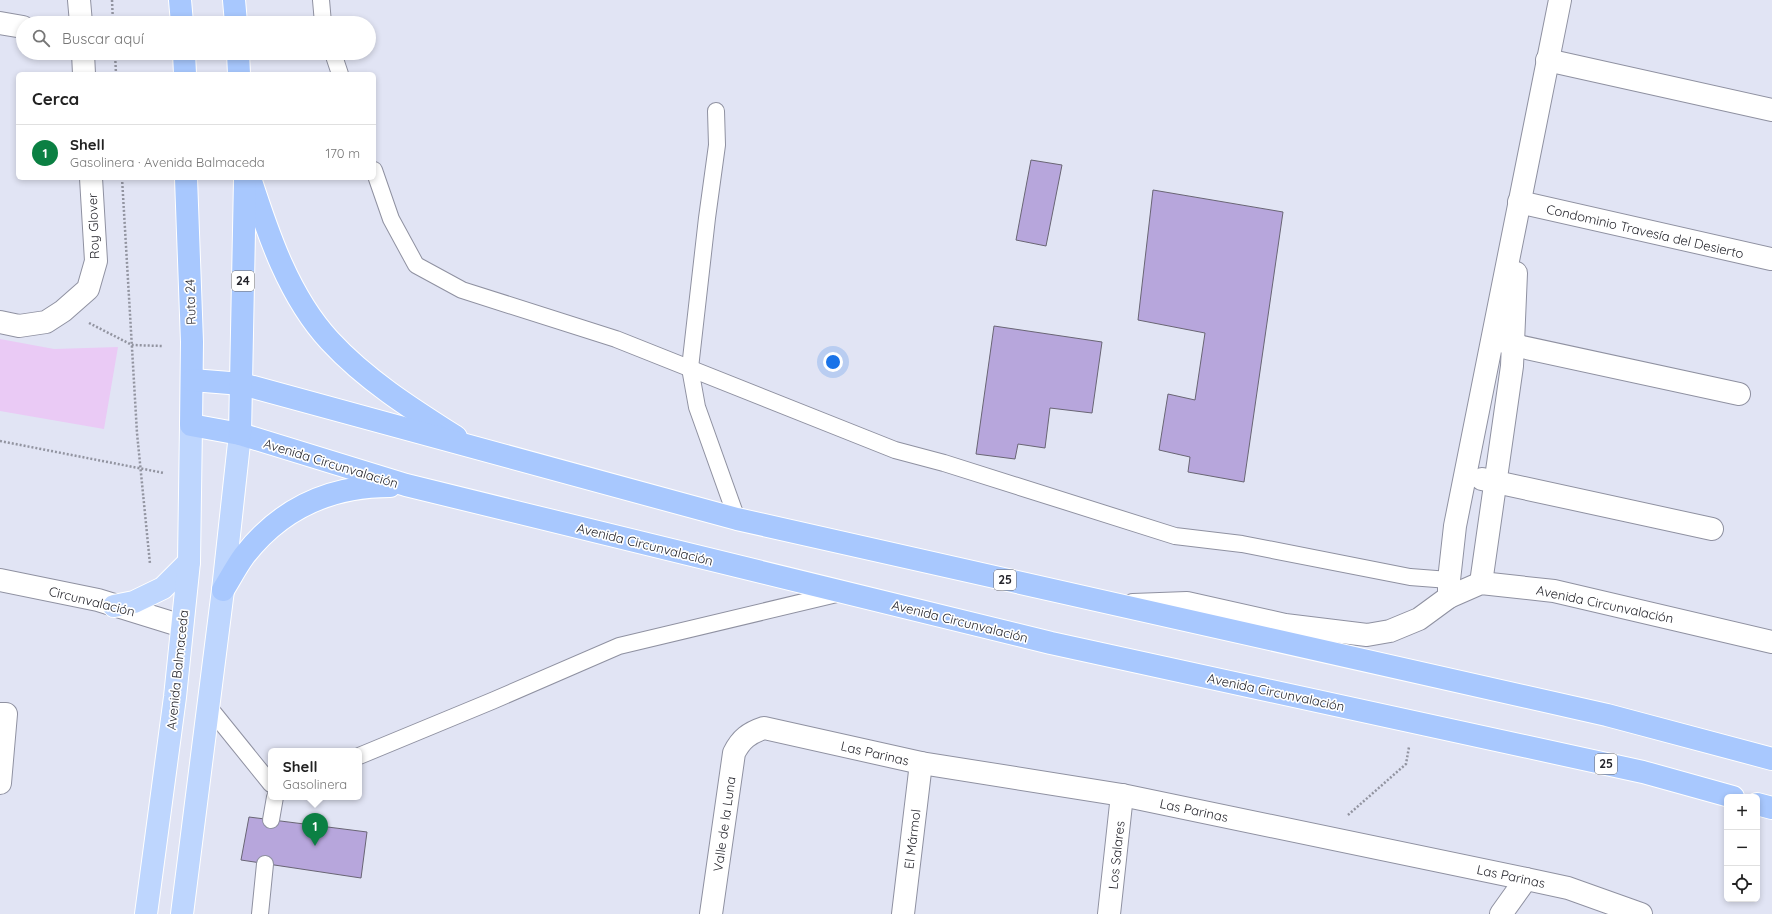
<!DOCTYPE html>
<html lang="es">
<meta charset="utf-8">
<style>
body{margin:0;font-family:Quicksand,sans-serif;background:#f2f2f2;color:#222}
.controls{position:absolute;right:12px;bottom:12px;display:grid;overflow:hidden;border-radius:6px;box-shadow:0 2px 6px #0003}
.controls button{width:36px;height:36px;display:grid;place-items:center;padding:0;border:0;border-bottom:1px solid #e0e0e0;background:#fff;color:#222;font:20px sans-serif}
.you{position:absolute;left:833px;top:362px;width:14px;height:14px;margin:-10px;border:3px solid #fff;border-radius:50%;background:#1a73e8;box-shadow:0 0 0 6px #1a73e833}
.badge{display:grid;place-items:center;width:26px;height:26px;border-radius:50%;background:#0b8043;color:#fff;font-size:13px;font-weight:700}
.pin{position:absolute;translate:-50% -33px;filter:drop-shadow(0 1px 2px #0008)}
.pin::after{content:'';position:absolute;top:21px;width:14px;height:12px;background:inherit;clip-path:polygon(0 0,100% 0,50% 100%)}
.popup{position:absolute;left:268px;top:748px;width:94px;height:52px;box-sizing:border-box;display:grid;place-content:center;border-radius:6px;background:#fff;filter:drop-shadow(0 1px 3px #0005);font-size:13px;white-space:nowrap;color:#767676}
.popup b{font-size:15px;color:#222}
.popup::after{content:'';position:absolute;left:50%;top:100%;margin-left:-8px;border:8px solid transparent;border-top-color:#fff}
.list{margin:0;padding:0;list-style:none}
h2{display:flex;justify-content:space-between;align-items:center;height:52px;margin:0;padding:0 16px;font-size:17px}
h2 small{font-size:13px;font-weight:400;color:#767676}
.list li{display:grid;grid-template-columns:26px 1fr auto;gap:12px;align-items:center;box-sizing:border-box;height:56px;padding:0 16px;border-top:1px solid #e0e0e0}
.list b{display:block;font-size:15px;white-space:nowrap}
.list p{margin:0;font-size:13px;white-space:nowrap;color:#767676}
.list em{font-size:13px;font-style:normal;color:#767676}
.icon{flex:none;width:22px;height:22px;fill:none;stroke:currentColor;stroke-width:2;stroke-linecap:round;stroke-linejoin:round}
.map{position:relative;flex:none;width:1772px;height:914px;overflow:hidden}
.search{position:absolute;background:#fff;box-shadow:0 2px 6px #0003;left:16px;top:16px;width:360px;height:44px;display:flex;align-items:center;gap:10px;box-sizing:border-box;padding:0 14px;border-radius:22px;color:#767676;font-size:15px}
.panel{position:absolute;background:#fff;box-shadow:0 2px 6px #0003;left:16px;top:72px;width:360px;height:108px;border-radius:6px}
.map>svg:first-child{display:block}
</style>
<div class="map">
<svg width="1772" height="914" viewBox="0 0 1772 914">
<rect width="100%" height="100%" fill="#e1e4f4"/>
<path fill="#eacaf5" d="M0,339L54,349L118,347L104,429L0,411Z"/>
<g fill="#b7a6dc" stroke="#696574">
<path d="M1031,160L1062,165L1046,246L1016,240Z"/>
<path d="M1153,190L1283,212L1244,482L1188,472L1190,457L1159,450L1168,394L1195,400L1205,333L1138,320Z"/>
<path d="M994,326L1102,342L1092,413L1050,408L1045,448L1018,444L1015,459L976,454Z"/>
<path d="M249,817L367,832L361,878L241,860Z"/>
</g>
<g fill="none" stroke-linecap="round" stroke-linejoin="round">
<defs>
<g id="service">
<path d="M321,0L323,23"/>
<path d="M333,53L340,74"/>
<path d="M716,111L717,145L707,218L690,368L697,407L737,519"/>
<path d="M374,170L391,219L416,265L462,290L616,339L895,450L944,463L1175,536L1242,544L1410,577L1449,580"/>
<path d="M208,706L271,784"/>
<path d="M359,756L492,701L619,646L841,593"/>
<path d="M271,820L275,797"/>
<path d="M260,914L265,864"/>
</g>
<g id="minor">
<path d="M79,0L81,23"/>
<path d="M0,23L23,27"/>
<path d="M83,53L84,74"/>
<path d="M1547,60L1772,110"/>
<path d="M1519,202L1771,259"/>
<path d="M0,322L19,326L46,322L63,311L88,289L96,261L91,178"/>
<path d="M1499,340L1513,345L1739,394"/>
<path d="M1482,479L1712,529"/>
<path d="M1481,583L1512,366L1516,273"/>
<path d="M1449,597V580L1455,526L1560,0"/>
<path d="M1133,605L1187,603L1285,625L1367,635L1390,631L1419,619L1449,597L1481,583L1554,591L1772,642"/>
<path d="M0,714H6L0,783"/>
<path d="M711,914L734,753C741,739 749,733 764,728L921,763L1122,795L1526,879L1568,888L1641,914"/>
<path d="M903,914L921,763"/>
<path d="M1109,914L1122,795"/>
<path d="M1501,914L1526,879"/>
</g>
<path id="tertiary" d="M0,580L98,600L182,626"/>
<g id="primary">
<path d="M114,606L134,602L163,588L189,562"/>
<path d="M146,914L175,697L189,562L191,425"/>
<path d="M182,914L223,590L240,434"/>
</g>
<g id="trunk">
<path d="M180,0L182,23"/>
<path d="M234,0L236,23"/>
<path d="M184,53L185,74"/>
<path d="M238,53L239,74"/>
<path d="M186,178L192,342L191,425L240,434L406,485L1051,643L1643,772L1733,797"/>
<path d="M250,178C268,234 289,297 330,341C366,380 412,409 456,437"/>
<path d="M192,380L242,384L737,519L1607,715L1772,759"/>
<path d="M240,434L245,180"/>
<path d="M223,590C230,579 236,567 244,556C281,508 330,486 390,486"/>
<path d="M1757,804L1772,808"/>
</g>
</defs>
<use href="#service" stroke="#8f91a1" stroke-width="18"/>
<use href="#minor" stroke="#8f91a1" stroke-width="24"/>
<use href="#tertiary" stroke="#8f91a1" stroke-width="24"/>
<use href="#primary" stroke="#fff" stroke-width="24"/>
<use href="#trunk" stroke="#fff" stroke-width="24"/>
<g stroke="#9294a0" stroke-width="2.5" stroke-dasharray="2 2" stroke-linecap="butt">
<path d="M112,0L113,23"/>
<path d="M115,53L116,74"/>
<path d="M122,178L137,433L150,564"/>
<path d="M89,323L132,345L163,346"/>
<path d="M0,441L164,473"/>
<path d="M1348,815L1406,764L1409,747"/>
</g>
<use href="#service" stroke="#fff" stroke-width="16"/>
<use href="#minor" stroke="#fff" stroke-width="22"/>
<use href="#tertiary" stroke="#fff" stroke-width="22"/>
<use href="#primary" stroke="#bed6fe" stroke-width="22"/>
<use href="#trunk" stroke="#a8c8fe" stroke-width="22"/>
</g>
<g text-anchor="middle" stroke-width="3.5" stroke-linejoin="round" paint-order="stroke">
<g fill="#fff" stroke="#66666b" stroke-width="1">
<rect x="232" y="271" width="22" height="20" rx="3"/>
<rect x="994" y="570" width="22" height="20" rx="3"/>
<rect x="1595" y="754" width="22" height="20" rx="3"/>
</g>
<g font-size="12" font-weight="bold" fill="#24242b">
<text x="243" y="285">24</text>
<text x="1005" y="584">25</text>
<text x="1606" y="768">25</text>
</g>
<g font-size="13" fill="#24242b" stroke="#fff">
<text transform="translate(93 226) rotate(-92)" y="5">Roy Glover</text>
<text transform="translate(1645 231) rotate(13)" y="5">Condominio Travesía del Desierto</text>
<text transform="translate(190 302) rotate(-92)" y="5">Ruta 24</text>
<text transform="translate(331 463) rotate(17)" y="5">Avenida Circunvalación</text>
<text transform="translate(645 544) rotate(14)" y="5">Avenida Circunvalación</text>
<text transform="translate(92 601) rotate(14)" y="5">Circunvalación</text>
<text transform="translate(1605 604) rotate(12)" y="5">Avenida Circunvalación</text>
<text transform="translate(960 621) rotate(14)" y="5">Avenida Circunvalación</text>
<text transform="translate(177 670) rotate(-84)" y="5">Avenida Balmaceda</text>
<text transform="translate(1276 692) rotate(12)" y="5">Avenida Circunvalación</text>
<text transform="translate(875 753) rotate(13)" y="5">Las Parinas</text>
<text transform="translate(1194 810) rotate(12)" y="5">Las Parinas</text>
<text transform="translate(724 824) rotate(-82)" y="5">Valle de la Luna</text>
<text transform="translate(912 839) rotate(-83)" y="5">El Mármol</text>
<text transform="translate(1116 855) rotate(-84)" y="5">Los Salares</text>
<text transform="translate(1511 876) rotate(12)" y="5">Las Parinas</text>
</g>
</g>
</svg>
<div class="controls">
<button>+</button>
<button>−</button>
<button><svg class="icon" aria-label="locate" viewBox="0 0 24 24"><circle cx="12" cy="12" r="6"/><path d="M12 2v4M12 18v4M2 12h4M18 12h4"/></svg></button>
</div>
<div class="you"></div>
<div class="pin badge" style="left:315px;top:846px">1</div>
<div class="popup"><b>Shell</b>Gasolinera</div>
<div class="search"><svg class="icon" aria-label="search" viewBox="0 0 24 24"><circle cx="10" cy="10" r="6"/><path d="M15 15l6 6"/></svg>Buscar aquí</div>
<section class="panel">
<h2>Cerca<small></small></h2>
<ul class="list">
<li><span class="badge">1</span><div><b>Shell</b><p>Gasolinera · Avenida Balmaceda</p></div><em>170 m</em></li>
</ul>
</section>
</div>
